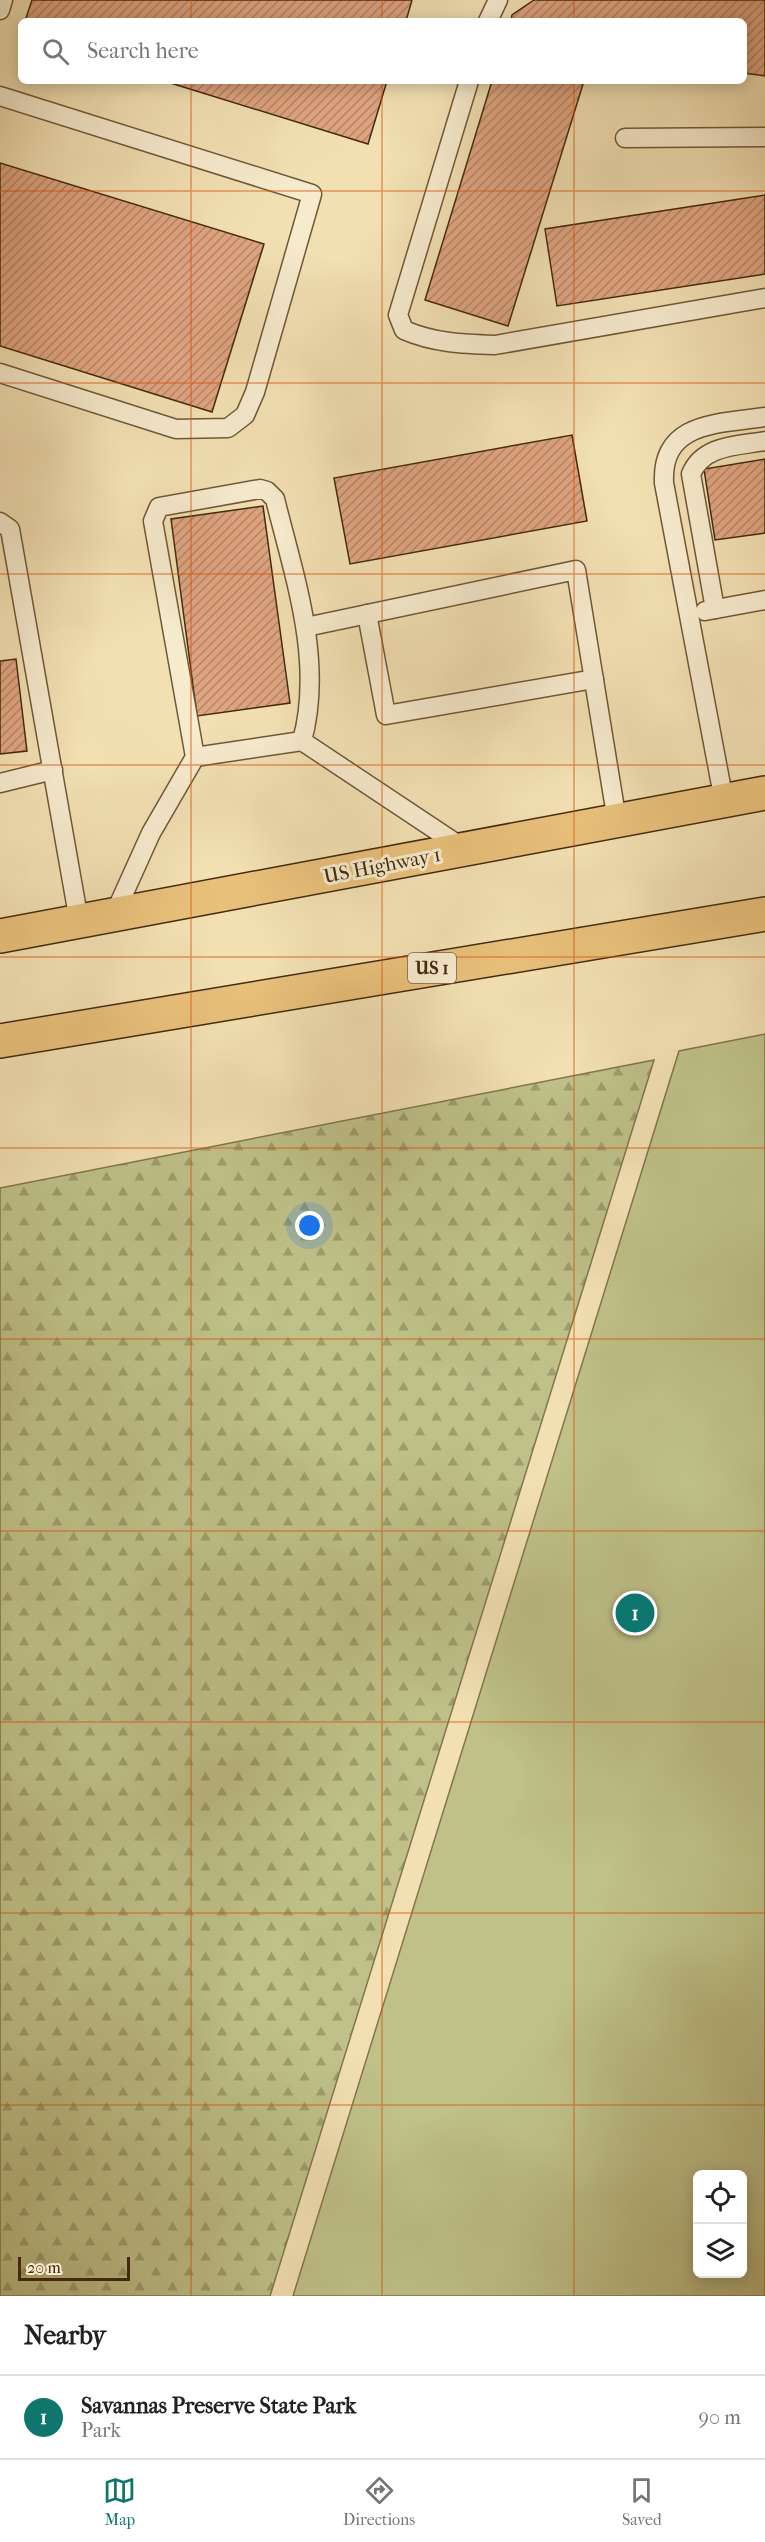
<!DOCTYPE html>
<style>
body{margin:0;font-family:"IM FELL French Canon",serif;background:#f2f2f2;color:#202124}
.controls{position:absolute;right:18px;bottom:18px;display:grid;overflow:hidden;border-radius:9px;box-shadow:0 3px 15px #0003}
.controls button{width:54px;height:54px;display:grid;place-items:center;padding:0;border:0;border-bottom:2px solid #e0e0e0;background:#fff;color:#202124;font:30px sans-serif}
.scale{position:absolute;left:18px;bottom:15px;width:112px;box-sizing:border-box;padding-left:6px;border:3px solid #432a0e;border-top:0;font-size:16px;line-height:21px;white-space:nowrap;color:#432a0e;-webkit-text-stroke:4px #f7ebce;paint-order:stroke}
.you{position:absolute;left:310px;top:1226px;width:21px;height:21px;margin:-15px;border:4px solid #fff;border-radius:50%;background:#1a73e8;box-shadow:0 0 0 9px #1a73e833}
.badge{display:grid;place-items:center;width:39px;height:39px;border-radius:50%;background:#0f766e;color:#fff;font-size:20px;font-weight:700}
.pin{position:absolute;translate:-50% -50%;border:3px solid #fff;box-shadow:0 2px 6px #0006}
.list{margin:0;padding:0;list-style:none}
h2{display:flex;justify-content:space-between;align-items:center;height:78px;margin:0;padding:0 24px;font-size:26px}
h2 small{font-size:20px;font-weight:400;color:#757577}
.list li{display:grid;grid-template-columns:39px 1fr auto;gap:18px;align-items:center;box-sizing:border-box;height:84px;padding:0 24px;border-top:2px solid #e0e0e0}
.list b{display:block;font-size:22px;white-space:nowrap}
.list p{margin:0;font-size:20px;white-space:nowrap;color:#757577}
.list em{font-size:20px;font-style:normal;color:#757577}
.icon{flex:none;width:33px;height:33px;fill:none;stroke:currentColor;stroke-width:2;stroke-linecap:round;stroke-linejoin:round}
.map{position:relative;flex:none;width:765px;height:2296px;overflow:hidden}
.search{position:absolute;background:#fff;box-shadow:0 3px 15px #0003;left:18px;right:18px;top:18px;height:66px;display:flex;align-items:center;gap:15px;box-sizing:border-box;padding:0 21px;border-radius:9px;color:#757577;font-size:22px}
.sheet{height:162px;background:#fff}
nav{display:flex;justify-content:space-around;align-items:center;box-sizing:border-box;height:84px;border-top:2px solid #e0e0e0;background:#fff;font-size:16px;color:#757577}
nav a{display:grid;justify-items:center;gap:3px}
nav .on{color:#0f766e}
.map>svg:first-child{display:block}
</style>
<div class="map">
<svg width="765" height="2296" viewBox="0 0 765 2296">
<defs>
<pattern id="forest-firs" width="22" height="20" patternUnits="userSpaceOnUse" patternTransform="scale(1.5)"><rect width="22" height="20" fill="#bfc189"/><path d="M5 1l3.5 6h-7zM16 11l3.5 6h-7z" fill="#9d9d6e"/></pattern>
<pattern id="building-hatch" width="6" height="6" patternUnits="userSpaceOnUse" patternTransform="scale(1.5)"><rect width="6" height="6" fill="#dfa480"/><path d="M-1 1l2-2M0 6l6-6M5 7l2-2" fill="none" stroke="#b68667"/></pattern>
</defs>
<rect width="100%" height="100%" fill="#f2e0b3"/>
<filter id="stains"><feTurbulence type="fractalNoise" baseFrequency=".00333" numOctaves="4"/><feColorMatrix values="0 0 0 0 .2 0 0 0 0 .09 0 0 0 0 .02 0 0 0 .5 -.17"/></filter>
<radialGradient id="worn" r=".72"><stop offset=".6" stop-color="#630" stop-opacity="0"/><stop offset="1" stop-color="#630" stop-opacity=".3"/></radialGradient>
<path fill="#bfc189" stroke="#81764c" stroke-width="1.5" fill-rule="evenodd" d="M765,1034V2296H293L679,1051ZM698,2174H742V2274H698Z"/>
<path fill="url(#forest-firs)" stroke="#81764c" stroke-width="1.5" d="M654,1060L270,2296H0V1188Z"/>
<g fill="url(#building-hatch)" stroke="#432a0e" stroke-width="1.5">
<path d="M32,0H412L406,21H25Z"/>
<path d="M534,0H765V76L744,73V21H511L512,15Z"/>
<path d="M164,81H387L368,144Z"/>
<path d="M492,81H584L508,326L425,300Z"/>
<path d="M0,163L264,244L212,412L0,346Z"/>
<path d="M765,195V274L557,306L545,229Z"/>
<path d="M572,435L587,521L350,564L334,478Z"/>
<path d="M765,459V533L715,540L704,469Z"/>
<path d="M263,506L290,703L197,716L171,519Z"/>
<path d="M16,659L27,751L0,754V661Z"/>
</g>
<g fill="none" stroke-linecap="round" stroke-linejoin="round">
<defs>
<g id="service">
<path d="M0,10L3,0"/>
<path d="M488,21L498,0"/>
<path d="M469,81L398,315L404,330C434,343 463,344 495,345L765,298"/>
<path d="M0,96L312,194L255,392L245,415L228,428L176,429L0,373"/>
<path d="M625,138L765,137"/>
<path d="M0,522L10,529L79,921"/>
<path d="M715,609L691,474C703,445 737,446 765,441"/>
<path d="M705,611L765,600"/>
<path d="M367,614L386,715L594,679"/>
<path d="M306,627L576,570L617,821"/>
<path d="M195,757L302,741"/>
<path d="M0,783L53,770"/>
<path d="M724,801L664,483C661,421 719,424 765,417"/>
<path d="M114,915L151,833L195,757L153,521L159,507L260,489L267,491L275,499C294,576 324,661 302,741L463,848"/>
</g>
<g id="primary">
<path d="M0,936L765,793"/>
<path d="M0,1041L765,914"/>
</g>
</defs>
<use href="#service" stroke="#6f5837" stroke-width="21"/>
<use href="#primary" stroke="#432a0e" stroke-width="36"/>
<use href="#service" stroke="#f7ebce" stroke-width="18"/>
<use href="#primary" stroke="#e9c07a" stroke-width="33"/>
</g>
<path fill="none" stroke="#d8540c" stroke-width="1.5" stroke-opacity="0.55" d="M191,0V21M382,0V21M574,0V21M191,81V2296M382,81V2296M574,81V2296M0,191H765M0,383H765M0,574H765M0,765H765M0,957H765M0,1148H765M0,1339H765M0,1531H765M0,1722H765M0,1913H765M0,2105H765"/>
<g text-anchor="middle" stroke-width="6" stroke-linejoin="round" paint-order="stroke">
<rect fill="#f7ebce" stroke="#796448" stroke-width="1.5" x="408" y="953" width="48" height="30" rx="4.5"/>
<g font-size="18" font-weight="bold" fill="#432a0e">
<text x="432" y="974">US 1</text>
</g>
<g font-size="20" fill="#432a0e" stroke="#f7ebce">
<text transform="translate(382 865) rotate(-11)" y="7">US Highway 1</text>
</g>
</g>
<rect width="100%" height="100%" filter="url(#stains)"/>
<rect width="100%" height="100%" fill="url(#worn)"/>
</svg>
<div class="controls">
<button><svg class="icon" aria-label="locate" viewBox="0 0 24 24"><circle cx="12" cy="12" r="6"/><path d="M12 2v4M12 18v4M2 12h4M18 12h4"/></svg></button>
<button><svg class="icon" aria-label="layers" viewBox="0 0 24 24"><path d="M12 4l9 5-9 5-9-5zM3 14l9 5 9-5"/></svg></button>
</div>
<div class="scale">20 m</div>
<div class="you"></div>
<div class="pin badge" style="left:635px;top:1613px">1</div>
<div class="search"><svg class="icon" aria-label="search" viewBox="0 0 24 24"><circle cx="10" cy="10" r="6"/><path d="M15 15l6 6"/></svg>Search here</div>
</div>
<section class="sheet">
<h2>Nearby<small></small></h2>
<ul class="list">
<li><span class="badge">1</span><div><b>Savannas Preserve State Park</b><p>Park</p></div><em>90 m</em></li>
</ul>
</section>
<nav>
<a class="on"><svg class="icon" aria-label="map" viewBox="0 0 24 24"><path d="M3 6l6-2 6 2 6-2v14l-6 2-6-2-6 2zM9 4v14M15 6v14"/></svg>Map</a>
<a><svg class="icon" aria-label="directions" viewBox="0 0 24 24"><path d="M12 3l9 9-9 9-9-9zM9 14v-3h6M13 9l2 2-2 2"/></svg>Directions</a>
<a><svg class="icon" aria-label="saved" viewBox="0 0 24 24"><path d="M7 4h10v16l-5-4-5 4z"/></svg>Saved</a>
</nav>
